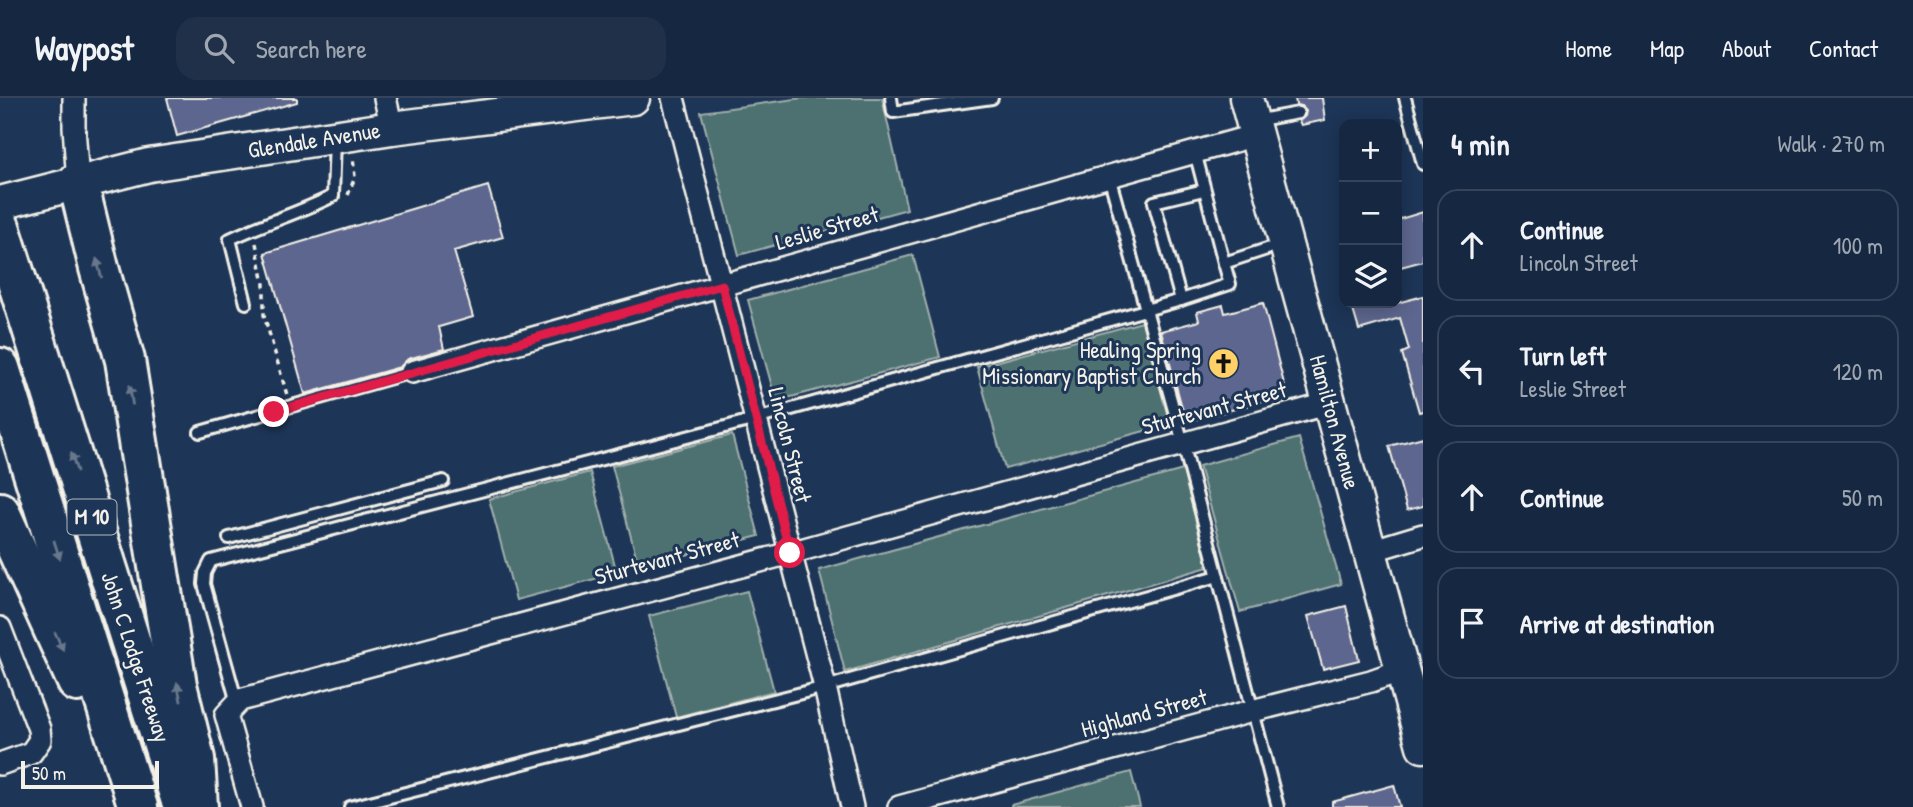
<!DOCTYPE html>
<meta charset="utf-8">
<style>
body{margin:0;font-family:"Patrick Hand",sans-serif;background:#1f3048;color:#f1f3f6}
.controls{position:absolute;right:21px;top:21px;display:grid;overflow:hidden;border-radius:14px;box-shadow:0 4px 18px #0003}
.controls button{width:63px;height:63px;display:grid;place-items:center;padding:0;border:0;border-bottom:2px solid #35445a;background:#162841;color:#f1f3f6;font:35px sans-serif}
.scale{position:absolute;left:21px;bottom:18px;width:138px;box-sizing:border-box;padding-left:7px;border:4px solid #f4f1e8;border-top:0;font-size:19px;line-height:24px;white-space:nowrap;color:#f4f1e8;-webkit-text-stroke:5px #1d3557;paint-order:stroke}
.stop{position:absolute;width:21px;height:21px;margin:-16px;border:5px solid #e11d48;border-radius:50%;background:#fff}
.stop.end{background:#e11d48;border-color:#fff;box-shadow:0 2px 7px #0008}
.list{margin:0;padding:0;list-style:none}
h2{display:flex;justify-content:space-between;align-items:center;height:91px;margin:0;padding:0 28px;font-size:30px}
h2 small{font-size:23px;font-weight:400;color:#9ea6b1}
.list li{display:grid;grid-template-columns:46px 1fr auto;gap:21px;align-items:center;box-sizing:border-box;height:112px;margin:0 14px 14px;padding:0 14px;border:2px solid #35445a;border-radius:21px}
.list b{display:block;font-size:26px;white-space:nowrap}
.list p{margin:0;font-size:23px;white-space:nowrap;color:#9ea6b1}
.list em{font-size:23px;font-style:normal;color:#9ea6b1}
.icon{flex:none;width:38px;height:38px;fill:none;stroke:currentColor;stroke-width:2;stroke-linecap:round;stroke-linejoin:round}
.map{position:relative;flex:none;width:1423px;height:709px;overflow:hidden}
header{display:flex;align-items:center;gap:42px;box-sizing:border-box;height:98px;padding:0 35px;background:#162841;border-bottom:2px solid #35445a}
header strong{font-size:33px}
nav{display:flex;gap:38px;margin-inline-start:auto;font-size:24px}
.search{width:490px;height:63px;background:#1f3048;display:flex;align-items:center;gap:18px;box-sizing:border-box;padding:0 24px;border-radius:21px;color:#9ea6b1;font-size:26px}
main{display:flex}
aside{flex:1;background:#162841}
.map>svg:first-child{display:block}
</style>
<header>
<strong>Waypost</strong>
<div class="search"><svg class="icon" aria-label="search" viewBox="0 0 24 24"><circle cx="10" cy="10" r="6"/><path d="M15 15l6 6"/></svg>Search here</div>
<nav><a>Home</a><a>Map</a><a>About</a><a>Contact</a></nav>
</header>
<main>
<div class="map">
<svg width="1423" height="709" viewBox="0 0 1423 709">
<rect width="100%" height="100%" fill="#1d3557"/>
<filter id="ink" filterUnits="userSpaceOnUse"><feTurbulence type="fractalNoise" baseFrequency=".0143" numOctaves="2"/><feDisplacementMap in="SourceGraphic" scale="14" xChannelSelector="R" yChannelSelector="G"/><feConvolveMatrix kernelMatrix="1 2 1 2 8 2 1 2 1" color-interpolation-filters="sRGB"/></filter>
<g filter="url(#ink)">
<g fill="#4d6f70" stroke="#a0b0ac" stroke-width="2">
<path d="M802,0H882L907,111L739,157L701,14Z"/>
<path d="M913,157L940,259L776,303L748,202Z"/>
<path d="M1142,224L1170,326L1005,371L977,269Z"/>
<path d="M732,337L759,438L639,469L612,368Z"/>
<path d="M1299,340L1341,486L1240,514L1199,368Z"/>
<path d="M1183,372L1208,469L845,574L819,472Z"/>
<path d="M590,374L617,475L516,502L489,401Z"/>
<path d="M747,493L774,593L676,619L649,518Z"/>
<path d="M1131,674L1140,709H1011V707Z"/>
</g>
<g fill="#5d668e" stroke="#f4f1e8" stroke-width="2">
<path d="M167,0H297V4L177,38Z"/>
<path d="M1295,0H1322L1325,22L1301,27L1299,23L1305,18L1306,13L1301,8L1296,7Z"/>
<path d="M488,88L503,139L454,153L473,219L439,229L444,251L408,261L400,269L305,296L265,155Z"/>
<path d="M1423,114V163L1397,170V122Z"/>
<path d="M1423,198V313L1419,314L1402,255L1409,252L1400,220L1359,232L1351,205H1397Z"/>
<path d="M1263,205L1287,297L1186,324L1161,233L1199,223L1197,214L1223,207L1225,215Z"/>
<path d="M1423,339V408L1407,412L1389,348Z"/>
<path d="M1346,508L1359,562L1323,571L1308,518Z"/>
<path d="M1394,687L1400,709H1332V704Z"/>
</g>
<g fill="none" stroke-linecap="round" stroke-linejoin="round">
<defs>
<g id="lane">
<path d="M891,0L893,14L992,0"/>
<path d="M1405,0L1423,66"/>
<path d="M1255,23L1298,15"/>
<path d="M1195,54L1224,165L1282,146"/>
<path d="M1109,78L1183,345L1278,709"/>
<path d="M1204,92L1154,104L1181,202L1230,186L1224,165"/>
<path d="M246,205L230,141C264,125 299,115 333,98L335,41"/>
<path d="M200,334L412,274"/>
<path d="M229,440L443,383"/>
<path d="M237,605L204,486L205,475L211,463L756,321L1181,202"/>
<path d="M350,709L825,589L1218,478"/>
</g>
<g id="street">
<path d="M74,0V29L78,84"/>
<path d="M385,0L392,30"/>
<path d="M673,0L825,589L852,709"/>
<path d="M412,274L1256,37"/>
<path d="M1370,453L1423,437"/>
<path d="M0,530L39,631L40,642L31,655L0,666"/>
<path d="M252,709L226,617L240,602L790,455L1330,305"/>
<path d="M899,709L1252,613L1371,583L1402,572"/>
</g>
<g id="secondary">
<path d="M1246,0L1423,648"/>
<path d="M0,105L149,67L392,30L633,0"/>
</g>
<g id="highway">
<path d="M78,84L99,170L125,262L177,587L195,661L198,709"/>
<path d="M0,129L180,700"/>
<path d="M0,270L138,709"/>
<path d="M0,414L77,584"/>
</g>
</defs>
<use href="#lane" stroke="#f4f1e8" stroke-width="16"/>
<use href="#street" stroke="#f4f1e8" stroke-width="26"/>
<use href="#secondary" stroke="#f4f1e8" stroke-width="37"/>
<use href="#highway" stroke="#f4f1e8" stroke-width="44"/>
<g stroke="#f4f1e8" stroke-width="3.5" stroke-dasharray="5 5" stroke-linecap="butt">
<path d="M348,97L355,79L353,60"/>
<path d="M256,145L264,186V217L287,297"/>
</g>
<use href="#lane" stroke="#1d3557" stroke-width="10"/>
<use href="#street" stroke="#1d3557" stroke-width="21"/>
<use href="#secondary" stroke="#1d3557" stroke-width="32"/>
<use href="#highway" stroke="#1d3557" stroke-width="38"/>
</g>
<defs><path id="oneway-solid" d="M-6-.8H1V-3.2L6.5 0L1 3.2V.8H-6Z" transform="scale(1.75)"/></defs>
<g fill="#68778a">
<use href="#oneway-solid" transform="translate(99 170) rotate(-105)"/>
<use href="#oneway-solid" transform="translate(131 297) rotate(-99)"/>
<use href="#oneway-solid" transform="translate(74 364) rotate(-108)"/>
<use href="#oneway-solid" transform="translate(57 452) rotate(72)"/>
<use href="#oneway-solid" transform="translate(59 543) rotate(65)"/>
<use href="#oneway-solid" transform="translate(179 594) rotate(-102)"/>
</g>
</g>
<g fill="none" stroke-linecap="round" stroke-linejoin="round" filter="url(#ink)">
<path stroke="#e11d48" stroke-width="9" d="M274,314L722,187L790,455"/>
</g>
<defs>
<symbol id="church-disc" viewBox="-11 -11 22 22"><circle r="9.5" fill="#ffd166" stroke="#1d3557"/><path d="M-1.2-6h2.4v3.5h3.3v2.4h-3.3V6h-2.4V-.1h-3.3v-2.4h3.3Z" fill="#111"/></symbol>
</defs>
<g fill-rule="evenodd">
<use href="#church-disc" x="1206" y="248" width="35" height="35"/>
</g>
<g text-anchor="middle" stroke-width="6" stroke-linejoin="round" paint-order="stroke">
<rect fill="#1d3557" stroke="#b4b9bc" stroke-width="2" x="67.5" y="401.5" width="49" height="35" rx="5"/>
<g font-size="21" font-weight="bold" fill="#f4f1e8">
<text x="92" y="426">M 10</text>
</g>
<g font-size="23" fill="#f4f1e8" stroke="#1d3557">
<text transform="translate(314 42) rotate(-9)" y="8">Glendale Avenue</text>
<text transform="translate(827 130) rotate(-16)" y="8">Leslie Street</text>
<text transform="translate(1214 310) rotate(-15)" y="8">Sturtevant Street</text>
<text transform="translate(1335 324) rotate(75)" y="8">Hamilton Avenue</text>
<text transform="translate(790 347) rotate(76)" y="8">Lincoln Street</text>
<text transform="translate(667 460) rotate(-15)" y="8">Sturtevant Street</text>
<text transform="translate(136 559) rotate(72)" y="8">John C Lodge Freeway</text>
<text transform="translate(1144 615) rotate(-15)" y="8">Highland Street</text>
</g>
<g font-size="23" fill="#f4f1e8" stroke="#1d3557" text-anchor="end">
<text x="1201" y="260">Healing Spring<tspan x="1201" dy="26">Missionary Baptist Church</tspan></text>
</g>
</g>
</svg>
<div class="controls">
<button>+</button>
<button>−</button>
<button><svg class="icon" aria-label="layers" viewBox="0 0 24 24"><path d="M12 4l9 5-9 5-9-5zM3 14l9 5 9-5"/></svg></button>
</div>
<div class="scale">50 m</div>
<div class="stop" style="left:790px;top:455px"></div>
<div class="stop end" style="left:274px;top:314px"></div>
</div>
<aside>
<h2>4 min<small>Walk · 270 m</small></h2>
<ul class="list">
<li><svg class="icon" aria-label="ahead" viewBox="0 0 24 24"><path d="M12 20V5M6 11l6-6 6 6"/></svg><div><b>Continue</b><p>Lincoln Street</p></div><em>100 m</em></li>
<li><svg class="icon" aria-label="left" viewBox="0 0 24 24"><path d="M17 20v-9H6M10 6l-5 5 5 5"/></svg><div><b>Turn left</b><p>Leslie Street</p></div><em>120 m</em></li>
<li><svg class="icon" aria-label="ahead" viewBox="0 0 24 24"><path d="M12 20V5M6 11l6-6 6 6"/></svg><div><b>Continue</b></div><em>50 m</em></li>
<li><svg class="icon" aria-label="arrive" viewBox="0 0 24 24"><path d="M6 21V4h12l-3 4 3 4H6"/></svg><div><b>Arrive at destination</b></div></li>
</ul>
</aside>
</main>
